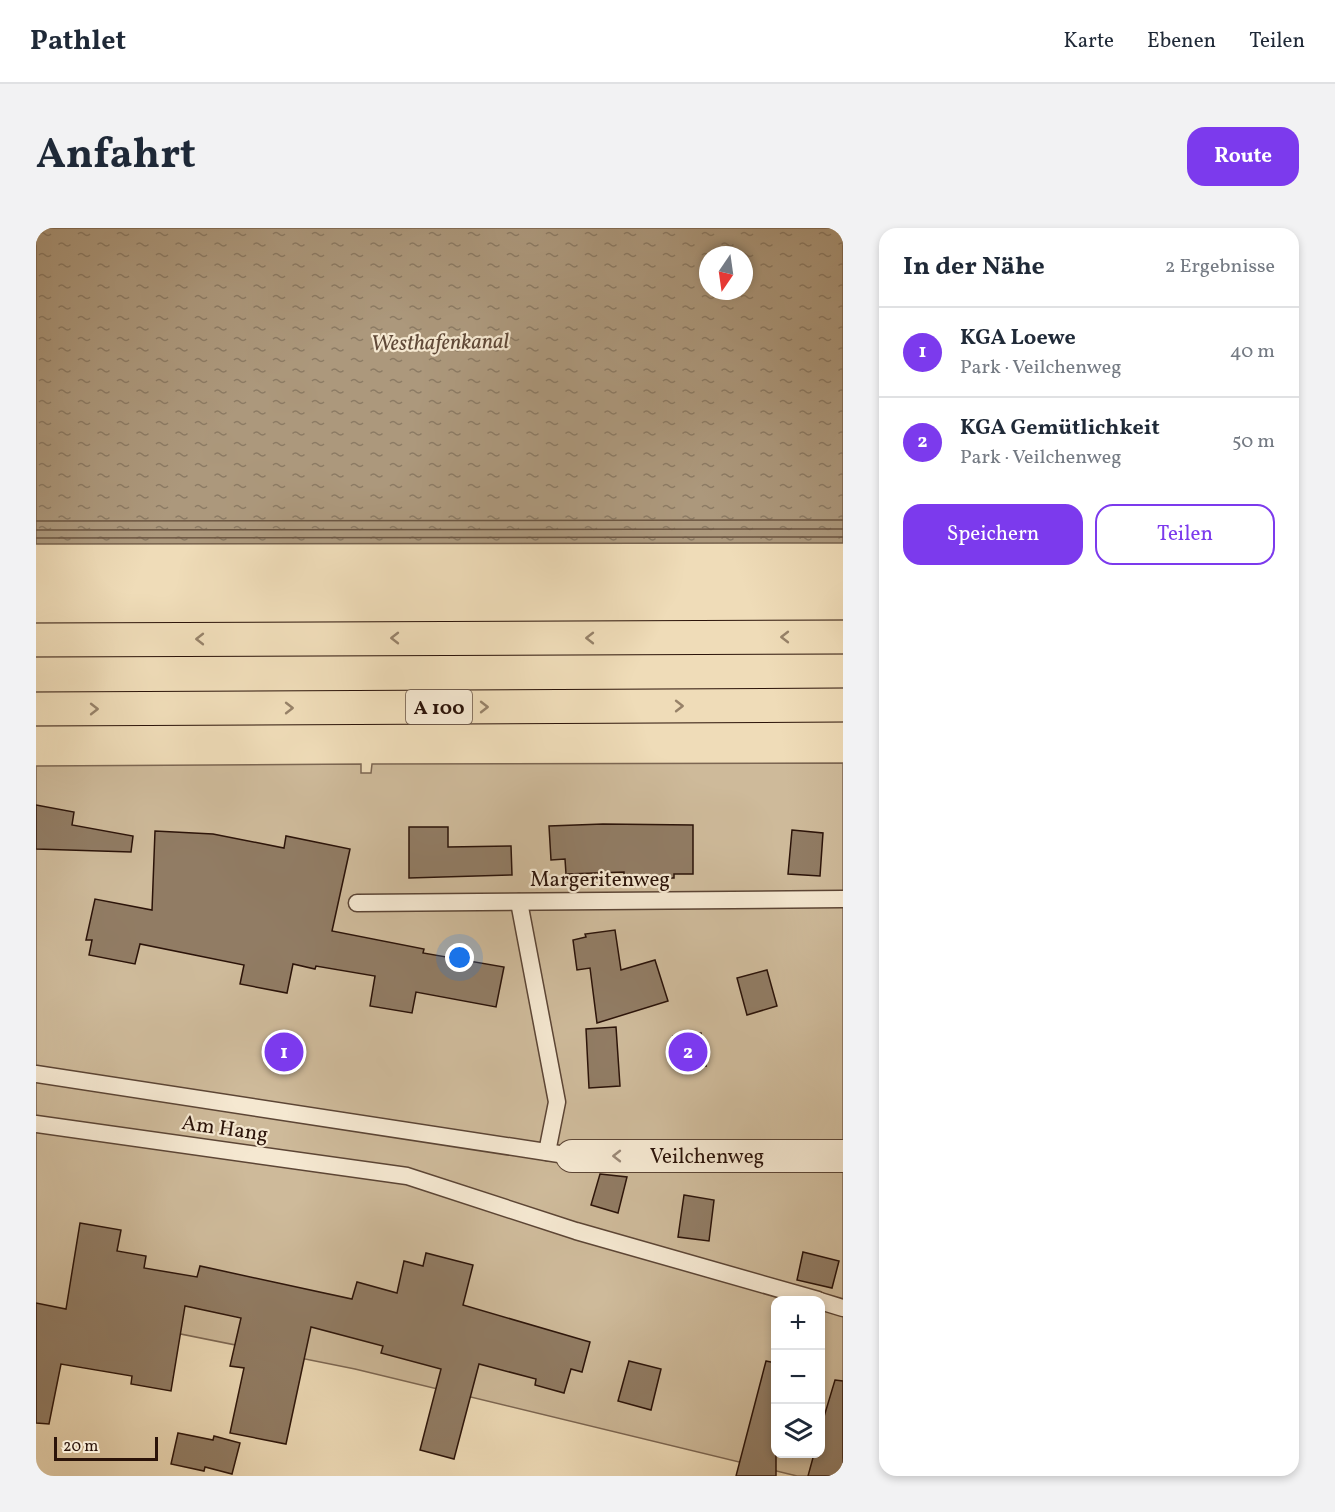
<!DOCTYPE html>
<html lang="de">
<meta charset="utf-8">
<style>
body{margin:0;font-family:Vollkorn,serif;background:#f2f2f3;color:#1f2937}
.controls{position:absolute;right:18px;bottom:18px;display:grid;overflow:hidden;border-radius:12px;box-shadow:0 3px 9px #0003}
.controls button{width:54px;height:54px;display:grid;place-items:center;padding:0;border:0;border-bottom:2px solid #e0e1e3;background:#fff;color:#1f2937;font:30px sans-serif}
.compass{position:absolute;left:663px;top:18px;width:54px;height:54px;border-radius:50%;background:#fff;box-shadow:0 3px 9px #0003;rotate:193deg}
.scale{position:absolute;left:18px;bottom:15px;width:104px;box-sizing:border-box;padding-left:6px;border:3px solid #2b1309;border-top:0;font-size:16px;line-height:21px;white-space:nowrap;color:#2b1309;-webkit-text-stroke:4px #f5e8d1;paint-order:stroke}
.you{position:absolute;left:424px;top:730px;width:21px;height:21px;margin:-15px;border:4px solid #fff;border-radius:50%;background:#1a73e8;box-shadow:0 0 0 9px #1a73e833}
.badge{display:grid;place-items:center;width:39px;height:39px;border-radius:50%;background:#7c3aed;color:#fff;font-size:20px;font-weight:700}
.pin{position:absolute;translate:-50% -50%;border:3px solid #fff;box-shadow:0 2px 6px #0006}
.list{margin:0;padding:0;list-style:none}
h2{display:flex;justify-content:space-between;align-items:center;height:78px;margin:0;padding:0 24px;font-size:26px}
h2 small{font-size:20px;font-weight:400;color:#747a83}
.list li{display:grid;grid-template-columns:39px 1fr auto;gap:18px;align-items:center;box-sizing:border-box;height:90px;padding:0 24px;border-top:2px solid #e0e1e3}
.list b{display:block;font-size:22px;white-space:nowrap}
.list p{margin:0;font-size:20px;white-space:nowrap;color:#747a83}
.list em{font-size:20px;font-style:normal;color:#747a83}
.actions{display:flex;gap:12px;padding:18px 24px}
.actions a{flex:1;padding:14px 0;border:2px solid #7c3aed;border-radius:18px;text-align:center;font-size:21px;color:#7c3aed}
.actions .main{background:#7c3aed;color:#fff}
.icon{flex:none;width:33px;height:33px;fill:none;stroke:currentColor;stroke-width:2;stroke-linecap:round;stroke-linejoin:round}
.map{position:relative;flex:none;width:807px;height:1248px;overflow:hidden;border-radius:18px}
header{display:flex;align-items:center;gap:36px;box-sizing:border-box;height:84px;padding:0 30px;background:#fff;border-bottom:2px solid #e0e1e3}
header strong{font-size:28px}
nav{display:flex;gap:33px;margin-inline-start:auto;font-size:21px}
.intro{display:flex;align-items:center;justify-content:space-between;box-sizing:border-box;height:144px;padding:0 36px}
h1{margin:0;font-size:42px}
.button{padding:15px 27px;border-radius:18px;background:#7c3aed;color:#fff;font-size:21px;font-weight:700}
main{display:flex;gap:36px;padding:0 36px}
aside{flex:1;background:#fff;border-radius:18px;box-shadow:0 3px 9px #0003}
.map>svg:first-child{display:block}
</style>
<header>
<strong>Pathlet</strong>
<nav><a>Karte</a><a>Ebenen</a><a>Teilen</a></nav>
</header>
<div class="intro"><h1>Anfahrt</h1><a class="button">Route</a></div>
<main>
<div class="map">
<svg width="807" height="1248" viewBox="0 0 807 1248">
<defs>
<pattern id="water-ripples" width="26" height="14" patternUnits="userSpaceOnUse" patternTransform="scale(1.5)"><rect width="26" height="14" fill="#ac987c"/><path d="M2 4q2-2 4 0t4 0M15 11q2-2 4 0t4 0" fill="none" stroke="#8c7b64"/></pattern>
</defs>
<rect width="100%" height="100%" fill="#efdcb8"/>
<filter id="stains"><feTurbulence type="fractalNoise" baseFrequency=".00333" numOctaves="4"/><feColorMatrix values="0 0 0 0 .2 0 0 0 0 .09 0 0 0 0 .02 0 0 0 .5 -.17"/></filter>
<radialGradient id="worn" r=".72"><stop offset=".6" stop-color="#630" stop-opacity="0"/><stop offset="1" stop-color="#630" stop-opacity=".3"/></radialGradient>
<path fill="#ceba9a" stroke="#7c6652" stroke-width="1.5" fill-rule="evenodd" d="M807,535V1248H761L319,1141L0,1077V538L325,536V545H335L336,536ZM740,1072H784V1226H740Z"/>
<path fill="url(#water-ripples)" stroke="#78634e" stroke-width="1.5" fill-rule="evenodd" d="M0,0H807V315L0,316ZM672,27H708V63H672Z"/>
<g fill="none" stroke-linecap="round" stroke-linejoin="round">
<g stroke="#6c5642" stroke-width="1.5">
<path d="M0,293L807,292"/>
<path d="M0,302L807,301"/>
<path d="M0,310L807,309"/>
</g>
</g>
<g fill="#917c64" stroke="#2b1309" stroke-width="1.5">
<path d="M0,577L38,584L36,597L97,608L95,624L0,621Z"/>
<path d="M567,596L657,597V646H638V650H588V644L530,646L529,631L515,632L513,598Z"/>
<path d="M373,599H412V619L475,618L476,647L373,650Z"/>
<path d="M756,602L787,605L784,648L752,646Z"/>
<path d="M119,603L177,606L248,620L250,608L314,621L296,703L388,721L387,725L468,739L460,779L380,764L376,785L334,778L339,748L280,738L279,741L257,736L251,765L204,756L208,737L104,716L99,736L53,727L56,712H50L59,671L116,682Z"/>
<path d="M579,702L585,742L619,732L632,773L561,795L554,740L541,742L537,712L550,709L549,706Z"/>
<path d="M731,742L741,778L711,787L701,750Z"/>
<path d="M580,799L584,858L553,860L550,801Z"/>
<path d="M665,805L670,838L641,833L637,808Z"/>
<path d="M564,946L591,949L582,985L555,977Z"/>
<path d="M648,967L678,972L673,1013L642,1009Z"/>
<path d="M44,995L85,1002L81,1023L110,1028L108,1040L161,1049L164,1038L316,1071L321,1054L361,1065L368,1033L387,1038L390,1025L437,1037L427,1077L554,1114L546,1144L535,1141L528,1165L499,1157L500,1151L443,1136L418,1231L384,1222L405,1141L345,1125L347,1118L275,1099L250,1216L194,1205L208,1140L194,1138L205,1090L149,1078L135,1163L95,1156L96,1148L25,1136L13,1196L0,1195V1075L30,1081Z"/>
<path d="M767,1024L803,1033L796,1060L761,1052Z"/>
<path d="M593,1133L625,1141L615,1182L582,1173Z"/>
<path d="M730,1133L740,1135V1248H700Z"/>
<path d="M799,1152L807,1153V1248H772L778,1226H784V1202Z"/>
<path d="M142,1205L177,1212L178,1208L204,1215L196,1246L169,1239L168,1243L135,1236Z"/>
</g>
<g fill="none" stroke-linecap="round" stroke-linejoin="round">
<defs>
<g id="service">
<path d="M483,674L521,874L511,924"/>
<path d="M321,675L807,671"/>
<path d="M0,846L536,928"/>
<path d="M0,896L371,948L540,1003L782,1072"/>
<path d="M784,1073L807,1080"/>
</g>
<path id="minor" d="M536,928H807"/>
<g id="motorway">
<path d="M0,412L807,409"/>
<path d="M0,481L807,477"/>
</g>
</defs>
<use href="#service" stroke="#5c4535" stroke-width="19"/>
<use href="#minor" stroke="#5c4535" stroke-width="34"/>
<use href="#motorway" stroke="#2b1309" stroke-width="35"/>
<use href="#service" stroke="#f5e8d1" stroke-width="16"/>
<use href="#minor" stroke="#f5e8d1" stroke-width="32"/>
<use href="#motorway" stroke="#efdcb8" stroke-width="33"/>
</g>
<defs><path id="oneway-chevron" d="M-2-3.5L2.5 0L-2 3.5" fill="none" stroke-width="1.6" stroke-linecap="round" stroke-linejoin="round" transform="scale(1.5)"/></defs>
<g stroke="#978269">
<use href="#oneway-chevron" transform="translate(749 409) rotate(180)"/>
<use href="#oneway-chevron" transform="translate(359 410) rotate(180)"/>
<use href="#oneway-chevron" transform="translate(554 410) rotate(180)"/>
<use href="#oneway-chevron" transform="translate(164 411) rotate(180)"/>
<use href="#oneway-chevron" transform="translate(643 478)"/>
<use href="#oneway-chevron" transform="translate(448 479)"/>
<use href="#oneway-chevron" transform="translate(253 480)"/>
<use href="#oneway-chevron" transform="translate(58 481)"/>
</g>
<use stroke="#9a8877" href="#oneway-chevron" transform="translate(581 928) rotate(180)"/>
<g text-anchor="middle" stroke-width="4.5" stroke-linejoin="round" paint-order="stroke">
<rect fill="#f5e8d1" stroke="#685345" stroke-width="1.5" x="370" y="462" width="66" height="34" rx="4.5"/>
<g font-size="20" font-weight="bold" fill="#2b1309">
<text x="403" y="486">A 100</text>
</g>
<g font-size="21" fill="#2b1309" stroke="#f5e8d1">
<text x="564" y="658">Margeritenweg</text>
<text transform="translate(189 900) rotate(8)" y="7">Am Hang</text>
<text x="671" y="935">Veilchenweg</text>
</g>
<g font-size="22" font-style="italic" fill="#5f4837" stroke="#f5e8d1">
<text transform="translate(404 113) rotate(-1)" y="8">Westhafenkanal</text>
</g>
</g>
<rect width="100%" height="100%" filter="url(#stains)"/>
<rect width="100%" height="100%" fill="url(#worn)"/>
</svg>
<div class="controls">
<button>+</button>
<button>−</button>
<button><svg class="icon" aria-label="layers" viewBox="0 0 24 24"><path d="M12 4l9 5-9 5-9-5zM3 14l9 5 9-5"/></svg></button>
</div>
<svg class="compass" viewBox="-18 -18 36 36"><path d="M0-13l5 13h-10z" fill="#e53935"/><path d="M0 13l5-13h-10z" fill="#747a83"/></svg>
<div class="scale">20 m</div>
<div class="you"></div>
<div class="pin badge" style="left:248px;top:824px">1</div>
<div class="pin badge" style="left:652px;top:824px">2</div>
</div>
<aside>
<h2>In der Nähe<small>2 Ergebnisse</small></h2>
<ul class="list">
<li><span class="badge">1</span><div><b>KGA Loewe</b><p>Park · Veilchenweg</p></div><em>40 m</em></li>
<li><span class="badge">2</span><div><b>KGA Gemütlichkeit</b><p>Park · Veilchenweg</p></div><em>50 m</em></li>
</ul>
<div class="actions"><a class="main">Speichern</a><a>Teilen</a></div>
</aside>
</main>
